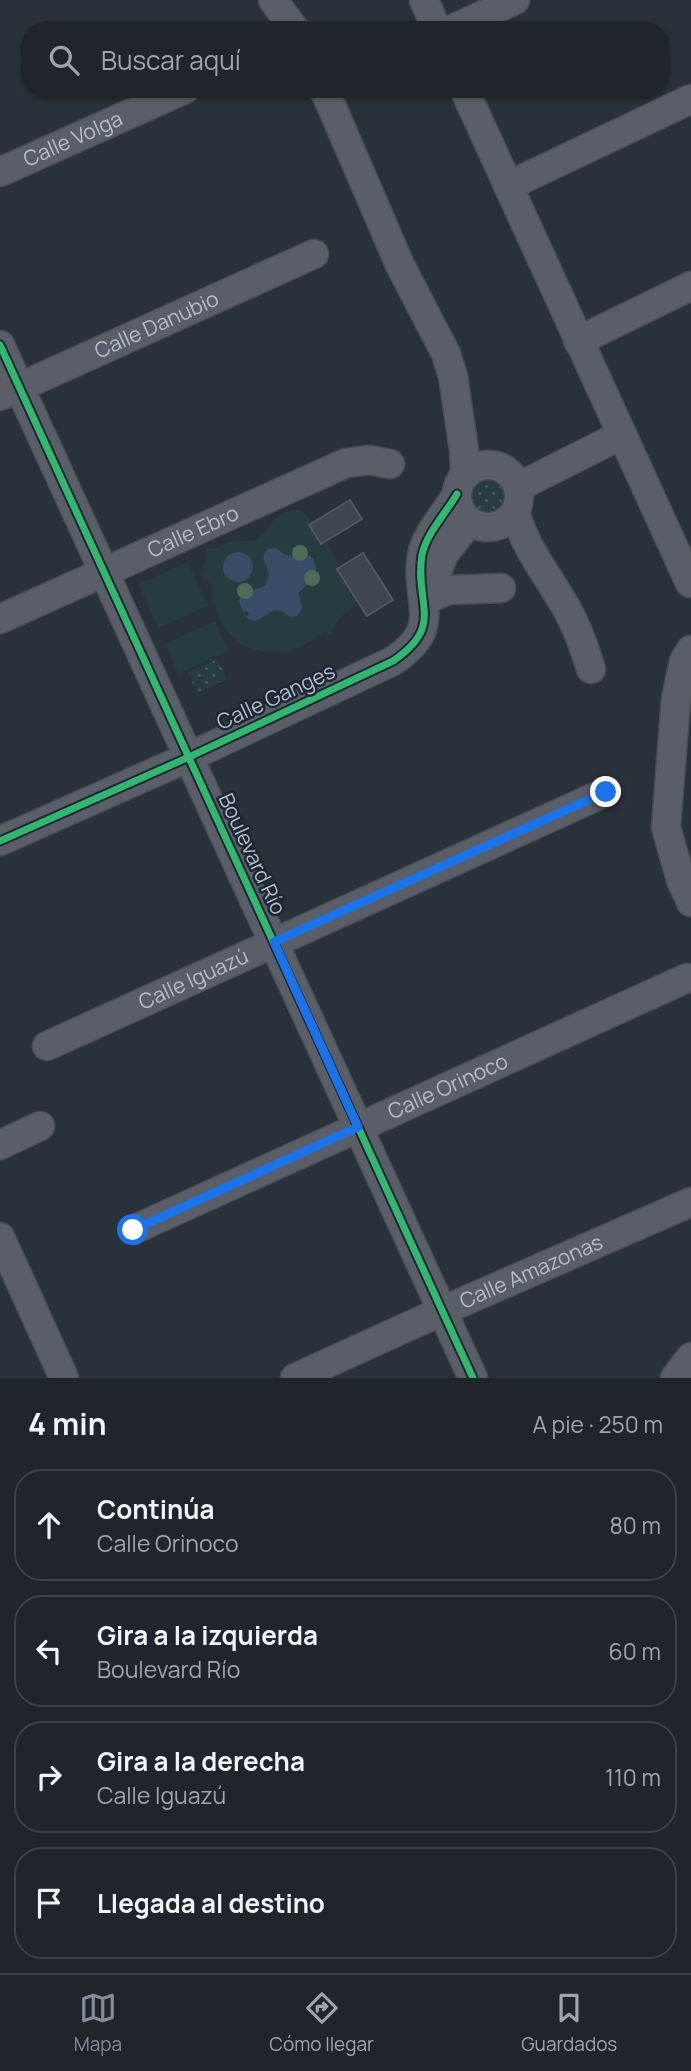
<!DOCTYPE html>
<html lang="es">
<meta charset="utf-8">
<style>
body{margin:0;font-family:Manrope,sans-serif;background:#2c3137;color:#f1f3f6}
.stop{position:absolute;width:21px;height:21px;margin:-16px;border:5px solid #1a73e8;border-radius:50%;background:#fff}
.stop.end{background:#1a73e8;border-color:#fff;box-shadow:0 2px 7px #0008}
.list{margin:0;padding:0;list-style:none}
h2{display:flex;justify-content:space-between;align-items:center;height:91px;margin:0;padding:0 28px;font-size:30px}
h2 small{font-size:23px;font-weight:400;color:#a1a5a9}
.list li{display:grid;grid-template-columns:46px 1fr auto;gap:21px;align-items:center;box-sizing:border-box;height:112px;margin:0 14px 14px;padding:0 14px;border:2px solid #3c4247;border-radius:28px}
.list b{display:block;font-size:26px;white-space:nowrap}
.list p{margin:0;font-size:23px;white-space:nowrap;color:#a1a5a9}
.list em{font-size:23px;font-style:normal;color:#a1a5a9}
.icon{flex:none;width:38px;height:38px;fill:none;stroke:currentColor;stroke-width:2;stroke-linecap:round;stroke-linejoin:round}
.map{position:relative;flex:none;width:691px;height:1378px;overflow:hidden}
.search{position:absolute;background:#1f252b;box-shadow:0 2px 5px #0004;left:21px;right:21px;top:21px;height:77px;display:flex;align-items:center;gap:18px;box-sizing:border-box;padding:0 24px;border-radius:28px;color:#a1a5a9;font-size:26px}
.sheet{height:595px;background:#1f252b}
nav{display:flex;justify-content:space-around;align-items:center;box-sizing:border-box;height:98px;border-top:2px solid #3c4247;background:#1f252b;font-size:19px;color:#a1a5a9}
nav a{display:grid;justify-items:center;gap:4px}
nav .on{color:#838c97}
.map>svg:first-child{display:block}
</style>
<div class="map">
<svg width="691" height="1378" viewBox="0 0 691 1378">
<defs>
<pattern id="green-dots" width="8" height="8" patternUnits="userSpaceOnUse" patternTransform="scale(1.75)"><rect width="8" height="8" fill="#263c3f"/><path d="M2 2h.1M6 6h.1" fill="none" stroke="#435659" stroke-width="1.8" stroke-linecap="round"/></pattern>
</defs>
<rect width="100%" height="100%" fill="#293139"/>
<g fill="url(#green-dots)">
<circle cx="488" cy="497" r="21"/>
<path d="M218,659L227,679L197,693L188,672Z"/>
</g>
<g fill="#263c3f">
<path d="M299,510L305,513L313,523L309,525L321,544L325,542L341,567L337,569L360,606C345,610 337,620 330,634L324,631C290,664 234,660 216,612C212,602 212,591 211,580L201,578L207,548L213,549L229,542L256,540C274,526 270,512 299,510Z"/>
<path d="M188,562L208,606L158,628L138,584Z"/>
<path d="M215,621L228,651L178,674L165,644Z"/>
</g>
<g fill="#374c65">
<path d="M276,548C277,549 285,555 286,555C299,559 316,545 316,573L311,571L306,580L308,583L299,593L302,609L297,616L290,617C270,601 270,619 252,621L246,617L249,614L246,610L243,612L239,601L242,594L265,586L269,575C268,565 258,558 268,549Z"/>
<circle cx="238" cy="567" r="15"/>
</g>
<g fill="#40464d" stroke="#515861" stroke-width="2">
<path d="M350,500L362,519L321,544L309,525Z"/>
<path d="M363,553L393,600L367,616L337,569Z"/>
</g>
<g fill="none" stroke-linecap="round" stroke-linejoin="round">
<defs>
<g id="minor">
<path d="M273,0L295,30"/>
<path d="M424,0L437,30"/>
<path d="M451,30L515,0"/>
<path d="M324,89L400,265L446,354L453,376L464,450L465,475"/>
<path d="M464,89L690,583"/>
<path id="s1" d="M0,172L185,89"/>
<path d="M508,186L691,99"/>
<path d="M578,341L691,286"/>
<path d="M0,345L473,1378"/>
<path id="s2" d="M0,396L314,254"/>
<circle cx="488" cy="496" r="31"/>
<path d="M518,487L621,435"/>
<path d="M515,513C526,548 543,569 561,599C575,621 583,644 591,669"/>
<path d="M428,595L444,554L469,522"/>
<path d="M425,600L448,590L501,588"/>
<path id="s3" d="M0,619L346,463L370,460L390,464"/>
<path d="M691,650L684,661L676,699L666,827L681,880L691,902"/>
<path d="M0,841L189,757L393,661C446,625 414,604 422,555C426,534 446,513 457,494"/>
<path id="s4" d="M47,1046L606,792"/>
<path d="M0,1145L40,1126"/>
<path id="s5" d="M133,1230L687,978"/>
<path d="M0,1237L64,1378"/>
<path id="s6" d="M295,1378L442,1311L691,1202"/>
<path d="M675,1378L691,1357"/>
</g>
</defs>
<use href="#minor" stroke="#484d54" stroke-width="31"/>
<use href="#minor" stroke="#5a5f67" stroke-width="28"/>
<defs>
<g id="cycleway">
<path d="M0,345L473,1378"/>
<path d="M0,841L189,757L393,661C446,625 414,604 422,555C426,534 446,513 457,494"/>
</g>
</defs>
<use href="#cycleway" stroke="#1d2734" stroke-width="11"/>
<use href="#cycleway" stroke="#33b770" stroke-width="7"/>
</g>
<g fill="#4d6b59">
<circle cx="300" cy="553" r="8"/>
<circle cx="312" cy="578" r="8"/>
<circle cx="245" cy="591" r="8"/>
</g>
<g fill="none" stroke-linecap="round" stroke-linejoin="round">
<path stroke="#1a73e8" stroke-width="9" d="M133,1230L358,1127L274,942L606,792"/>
</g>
<g text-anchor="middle" stroke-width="5" stroke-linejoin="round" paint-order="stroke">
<g font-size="21" fill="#b4bdca" stroke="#1d2734">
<text dy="7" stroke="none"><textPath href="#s1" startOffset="80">Calle Volga</textPath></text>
<text dy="7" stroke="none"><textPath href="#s2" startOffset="172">Calle Danubio</textPath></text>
<text dy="7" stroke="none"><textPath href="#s3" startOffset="212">Calle Ebro</textPath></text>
<text transform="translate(276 697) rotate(-25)" y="7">Calle Ganges</text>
<text transform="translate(252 854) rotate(65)" y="7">Boulevard Río</text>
<text dy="7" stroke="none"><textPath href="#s4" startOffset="161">Calle Iguazú</textPath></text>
<text dy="7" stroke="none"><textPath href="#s5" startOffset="346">Calle Orinoco</textPath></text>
<text dy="7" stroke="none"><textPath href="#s6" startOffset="259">Calle Amazonas</textPath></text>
</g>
</g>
</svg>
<div class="stop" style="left:133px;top:1230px"></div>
<div class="stop end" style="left:606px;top:792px"></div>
<div class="search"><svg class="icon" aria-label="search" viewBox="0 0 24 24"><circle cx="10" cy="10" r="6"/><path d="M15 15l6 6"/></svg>Buscar aquí</div>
</div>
<section class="sheet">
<h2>4 min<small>A pie · 250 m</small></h2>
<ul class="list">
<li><svg class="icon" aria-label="ahead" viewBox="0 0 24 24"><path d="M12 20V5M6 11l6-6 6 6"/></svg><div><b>Continúa</b><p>Calle Orinoco</p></div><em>80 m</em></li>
<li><svg class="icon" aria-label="left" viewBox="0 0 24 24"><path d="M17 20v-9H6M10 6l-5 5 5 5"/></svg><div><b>Gira a la izquierda</b><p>Boulevard Río</p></div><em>60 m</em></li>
<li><svg class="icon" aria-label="right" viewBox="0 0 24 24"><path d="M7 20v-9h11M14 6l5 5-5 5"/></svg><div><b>Gira a la derecha</b><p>Calle Iguazú</p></div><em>110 m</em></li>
<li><svg class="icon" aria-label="arrive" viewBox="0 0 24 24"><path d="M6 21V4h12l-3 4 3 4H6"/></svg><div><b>Llegada al destino</b></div></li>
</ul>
</section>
<nav>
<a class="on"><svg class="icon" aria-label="map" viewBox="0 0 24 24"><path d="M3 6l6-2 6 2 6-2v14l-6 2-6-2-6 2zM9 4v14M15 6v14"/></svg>Mapa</a>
<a><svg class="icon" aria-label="directions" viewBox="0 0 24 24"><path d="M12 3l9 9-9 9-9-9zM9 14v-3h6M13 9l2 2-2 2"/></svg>Cómo llegar</a>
<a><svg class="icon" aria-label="saved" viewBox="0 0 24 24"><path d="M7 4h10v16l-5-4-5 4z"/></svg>Guardados</a>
</nav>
